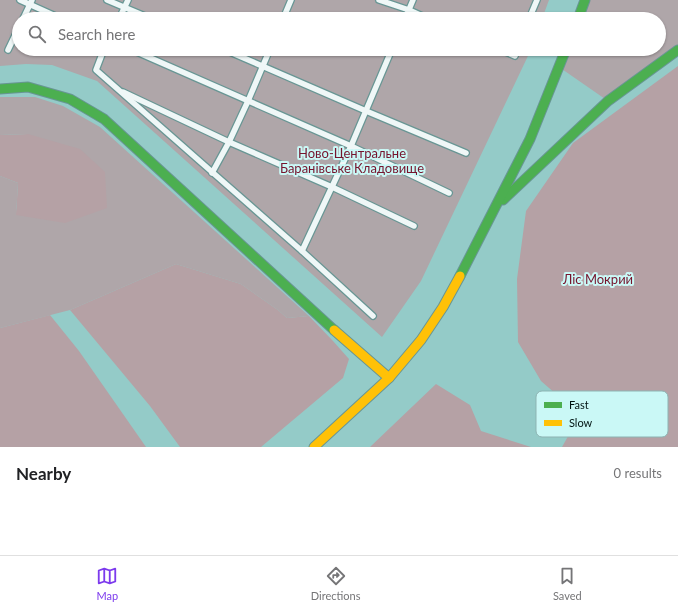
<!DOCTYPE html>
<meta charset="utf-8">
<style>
body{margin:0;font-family:Lato,sans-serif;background:#f2f2f2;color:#202124}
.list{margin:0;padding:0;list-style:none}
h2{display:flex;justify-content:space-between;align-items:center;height:52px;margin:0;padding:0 16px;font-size:17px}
h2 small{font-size:13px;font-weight:400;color:#757577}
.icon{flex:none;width:22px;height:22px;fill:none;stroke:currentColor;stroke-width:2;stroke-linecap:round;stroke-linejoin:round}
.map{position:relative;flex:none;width:678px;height:447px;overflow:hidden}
.search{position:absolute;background:#fff;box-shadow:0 1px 3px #0004;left:12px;right:12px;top:12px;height:44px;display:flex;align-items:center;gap:10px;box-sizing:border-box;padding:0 14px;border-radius:22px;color:#757577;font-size:15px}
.sheet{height:108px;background:#fff}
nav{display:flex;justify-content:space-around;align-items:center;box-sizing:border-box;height:56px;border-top:1px solid #e0e0e0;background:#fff;font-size:11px;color:#757577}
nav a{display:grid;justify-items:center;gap:2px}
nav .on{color:#7c3aed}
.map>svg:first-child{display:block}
</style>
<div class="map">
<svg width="678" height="447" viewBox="0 0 678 447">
<rect width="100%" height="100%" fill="#94cbc8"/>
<g fill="#afa6a9">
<path d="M0,0H549L542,19H19V49H531L527,58L421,281L382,337L97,81L52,65L26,64L0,66Z"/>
<path d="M585,0H678V50L608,101L559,67L566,49H659V19H578Z"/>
<path d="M0,97H35L63,106L100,127L309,316L287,318L278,310L241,284L176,264L70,310L0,328V176L18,183L16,215L28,134L0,135Z"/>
</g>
<g fill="#b5a1a5">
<path d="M678,66V447H562L580,415L541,381L518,342L517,279L526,211L573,143Z"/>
<path d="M28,134L80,149L105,172L107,208L65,223L16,215L18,183L0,176V135Z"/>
<path d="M176,264L241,284L278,310L287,318L309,316L333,341L349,359L343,378L261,447H180L150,406L70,310Z"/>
<path d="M50,315L79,351L146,447H0V328Z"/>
<path d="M436,384L470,405L481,431L531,447H370Z"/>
</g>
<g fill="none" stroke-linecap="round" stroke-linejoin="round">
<defs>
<g id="lane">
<path d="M20,0L62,19"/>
<path d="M107,0L152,19"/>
<path d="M379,0L409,10L429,19"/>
<path d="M23,19L32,0"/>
<path d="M119,19L128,0"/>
<path d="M283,19L291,0"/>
<path d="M405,19L413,0"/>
<path d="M529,19L537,0"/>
<path d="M104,49L96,70L302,251L351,146L392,49"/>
<path d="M130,49L351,146L449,193"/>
<path d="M223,49L366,111L466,153"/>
<path d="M499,49L515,56L517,49"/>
<path d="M8,50L19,27"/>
<path d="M123,92L229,142L332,187L414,226"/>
<path d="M212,173L229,142L248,101L270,49"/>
<path d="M302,251L373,316"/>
</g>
<g id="fast">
<path d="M578,19L585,0"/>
<path d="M0,89L28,87L70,99L104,119L334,330"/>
<path d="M503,200L608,101L678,50"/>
<path d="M460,276L530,139L566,49"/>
</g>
<g id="slow">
<path d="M334,330L389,378"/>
<path d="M314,447L389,378L421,340L443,307L460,276"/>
</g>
</defs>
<use href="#lane" stroke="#689694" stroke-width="8"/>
<use href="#fast" stroke="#689694" stroke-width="11"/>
<use href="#slow" stroke="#689694" stroke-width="11"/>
<use href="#lane" stroke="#eff7f7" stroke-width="5.5"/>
<use href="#fast" stroke="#4caf50" stroke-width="9"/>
<use href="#slow" stroke="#ffc107" stroke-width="9"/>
</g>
<g text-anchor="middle" stroke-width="4" stroke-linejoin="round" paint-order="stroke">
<g font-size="13" fill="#76142d" stroke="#caf8f6">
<text x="352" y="158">Ново-Центральне<tspan x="352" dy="15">Баранівське Кладовище</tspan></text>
<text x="598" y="284">Ліс Мокрий</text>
</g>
</g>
<rect x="536" y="391" width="132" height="46" rx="6" fill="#caf8f6" stroke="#8db3b2" stroke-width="1"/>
<rect x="544" y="402" width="18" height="6" fill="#4caf50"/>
<rect x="544" y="420" width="18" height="6" fill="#ffc107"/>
<g font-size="11" fill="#001312">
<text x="569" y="409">Fast</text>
<text x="569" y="427">Slow</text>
</g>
</svg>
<div class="search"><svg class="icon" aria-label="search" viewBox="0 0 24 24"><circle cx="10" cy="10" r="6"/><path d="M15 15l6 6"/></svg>Search here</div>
</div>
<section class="sheet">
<h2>Nearby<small>0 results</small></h2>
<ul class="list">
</ul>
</section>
<nav>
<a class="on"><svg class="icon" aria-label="map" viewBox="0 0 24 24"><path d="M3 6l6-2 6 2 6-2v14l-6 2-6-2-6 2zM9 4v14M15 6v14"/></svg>Map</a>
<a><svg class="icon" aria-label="directions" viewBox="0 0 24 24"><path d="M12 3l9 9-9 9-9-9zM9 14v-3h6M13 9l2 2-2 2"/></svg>Directions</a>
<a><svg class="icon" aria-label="saved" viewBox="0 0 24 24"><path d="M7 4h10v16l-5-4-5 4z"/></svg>Saved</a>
</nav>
